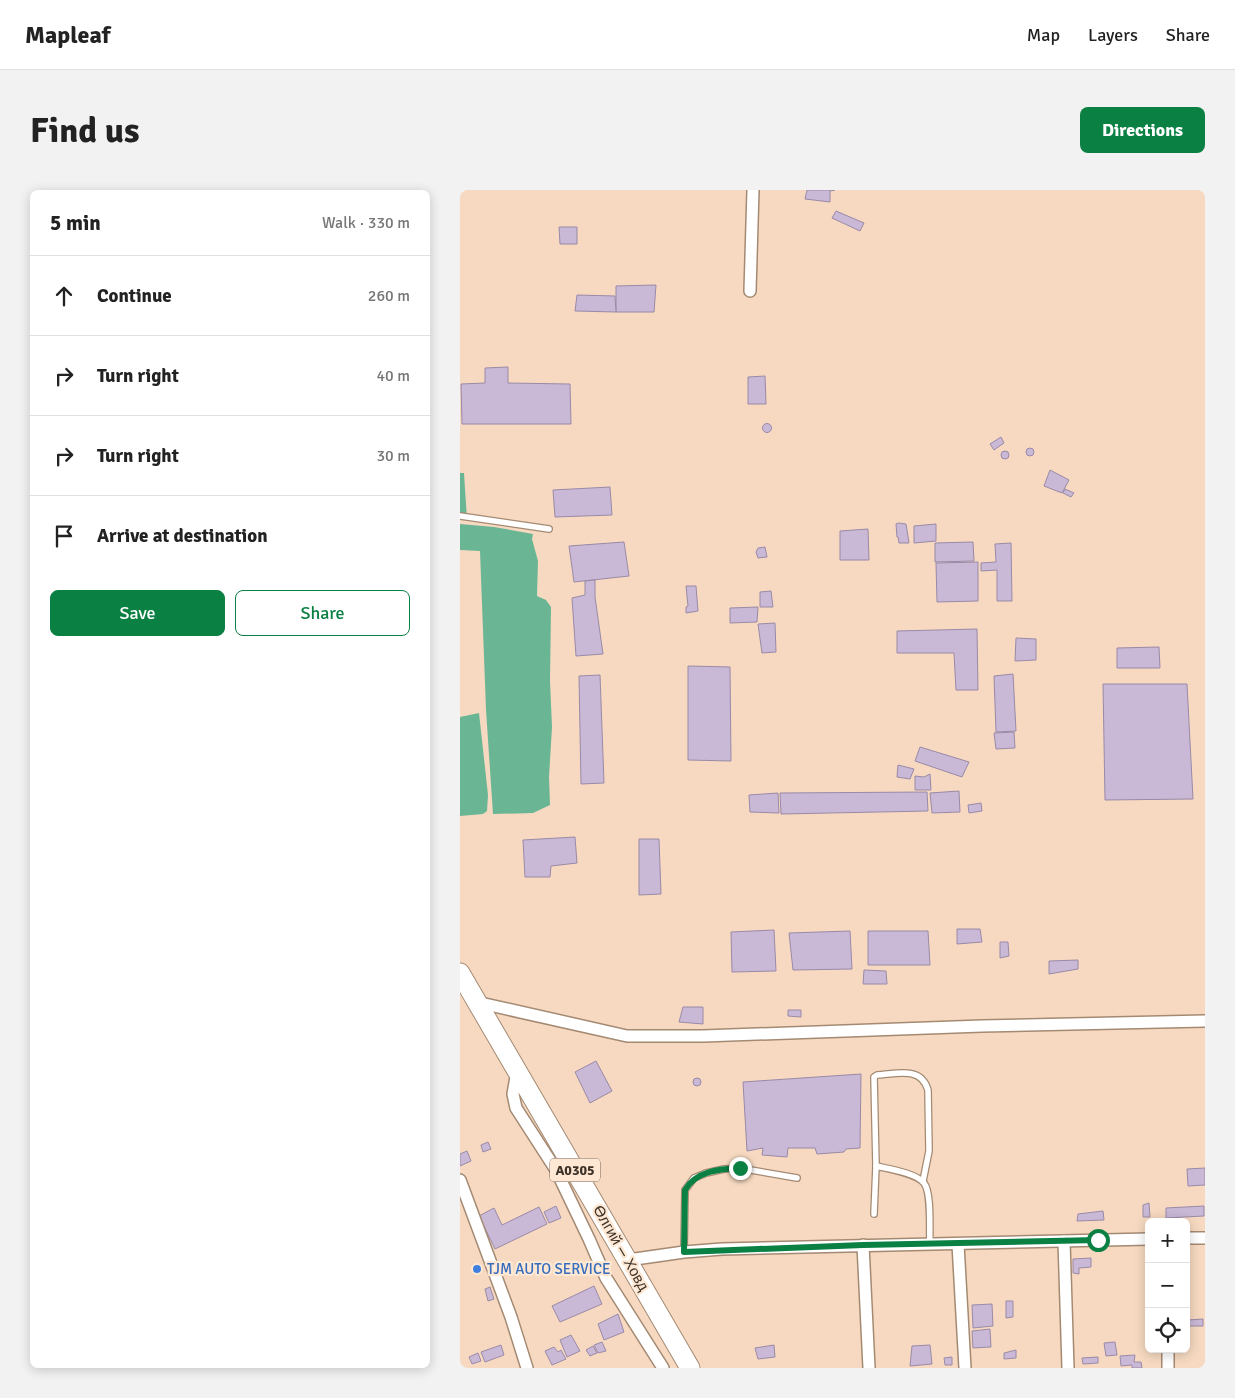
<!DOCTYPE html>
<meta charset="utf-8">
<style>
body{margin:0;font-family:Signika,sans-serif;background:#f2f2f2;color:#222}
.controls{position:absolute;right:15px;bottom:15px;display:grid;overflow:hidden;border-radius:8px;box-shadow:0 2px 12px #0003}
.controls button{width:45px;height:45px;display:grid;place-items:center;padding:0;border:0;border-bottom:1px solid #e0e0e0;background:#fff;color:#222;font:25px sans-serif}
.stop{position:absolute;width:15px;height:15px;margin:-11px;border:4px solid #0b8043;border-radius:50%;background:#fff}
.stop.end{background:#0b8043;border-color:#fff;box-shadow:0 1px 5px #0008}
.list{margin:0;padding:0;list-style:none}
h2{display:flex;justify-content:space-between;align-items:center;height:65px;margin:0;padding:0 20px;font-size:21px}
h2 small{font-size:16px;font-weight:400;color:#767676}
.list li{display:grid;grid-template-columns:32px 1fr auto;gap:15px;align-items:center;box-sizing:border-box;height:80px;padding:0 20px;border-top:1px solid #e0e0e0}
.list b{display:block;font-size:19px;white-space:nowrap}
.list em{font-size:16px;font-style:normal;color:#767676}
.actions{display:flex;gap:10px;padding:15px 20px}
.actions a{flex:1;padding:11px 0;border:1px solid #0b8043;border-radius:8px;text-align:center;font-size:18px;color:#0b8043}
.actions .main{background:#0b8043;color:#fff}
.icon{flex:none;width:28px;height:28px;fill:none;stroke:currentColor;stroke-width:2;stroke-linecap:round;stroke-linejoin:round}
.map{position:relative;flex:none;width:745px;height:1178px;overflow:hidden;border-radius:8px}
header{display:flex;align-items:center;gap:30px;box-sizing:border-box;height:70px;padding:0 25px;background:#fff;border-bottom:1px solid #e0e0e0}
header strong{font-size:24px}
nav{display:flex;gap:28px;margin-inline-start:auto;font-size:18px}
.intro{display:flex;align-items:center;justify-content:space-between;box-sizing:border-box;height:120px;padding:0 30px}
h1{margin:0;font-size:35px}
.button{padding:12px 22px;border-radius:8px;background:#0b8043;color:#fff;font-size:18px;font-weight:700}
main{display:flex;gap:30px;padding:0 30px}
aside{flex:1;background:#fff;border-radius:8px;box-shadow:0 2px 12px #0003}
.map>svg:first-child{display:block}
</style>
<header>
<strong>Mapleaf</strong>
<nav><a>Map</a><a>Layers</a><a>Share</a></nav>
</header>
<div class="intro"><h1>Find us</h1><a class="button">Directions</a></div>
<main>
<aside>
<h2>5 min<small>Walk · 330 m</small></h2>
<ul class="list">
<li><svg class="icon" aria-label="ahead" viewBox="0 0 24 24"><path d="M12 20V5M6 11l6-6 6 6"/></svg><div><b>Continue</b></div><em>260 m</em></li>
<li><svg class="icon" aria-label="right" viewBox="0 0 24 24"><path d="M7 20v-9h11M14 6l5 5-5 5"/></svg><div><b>Turn right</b></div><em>40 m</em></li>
<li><svg class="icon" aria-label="right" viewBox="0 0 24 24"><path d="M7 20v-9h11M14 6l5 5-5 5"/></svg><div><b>Turn right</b></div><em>30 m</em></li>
<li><svg class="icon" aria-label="arrive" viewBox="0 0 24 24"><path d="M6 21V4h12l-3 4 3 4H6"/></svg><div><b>Arrive at destination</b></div></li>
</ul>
<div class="actions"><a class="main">Save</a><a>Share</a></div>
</aside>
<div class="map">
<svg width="745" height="1178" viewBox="0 0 745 1178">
<rect width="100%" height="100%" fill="#f6d9c0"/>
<g fill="#6ab694">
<path d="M0,283H4L7,330L0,329Z"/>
<path d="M0,334L34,337L73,344L72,349L78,371L77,406L86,410L91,417L90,491L92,537L89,587L90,615L73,623L33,624L26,520L20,361L0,360Z"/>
<path d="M19,523L28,605L27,621L23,624L0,626V527Z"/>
</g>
<g fill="#c9b8d6" stroke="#9a8aa7">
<path d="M347,0H375L370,1V12L345,9Z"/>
<path d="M376,21L404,33L400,41L372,28Z"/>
<path d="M99,37H117V54H100Z"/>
<path d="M196,95L194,122H156V96Z"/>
<path d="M117,105L155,106L156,122L115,121Z"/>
<path d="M48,177V193L110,194L111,234H2L1,194L25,193V178Z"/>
<path d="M305,186L306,214H288V187Z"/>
<circle cx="307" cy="238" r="4.5"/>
<path d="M541,247L544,253L534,260L530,254Z"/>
<circle cx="570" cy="262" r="4"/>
<circle cx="545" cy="265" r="4"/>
<path d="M590,280L609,290L602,303L584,296Z"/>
<path d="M150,297L152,325L95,327L93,300Z"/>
<path d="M605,299L614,303L611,307L603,303Z"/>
<path d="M438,333L446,334L449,353H439L438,347H437L436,334Z"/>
<path d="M476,334V351L454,353V336Z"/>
<path d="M408,339L409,370H380V341Z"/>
<path d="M164,352L169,386L114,392L109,356Z"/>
<path d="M513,352L514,371L475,372V353Z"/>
<path d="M551,353L552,411H537V380L521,381V373L536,372L535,354Z"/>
<path d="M305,357L307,367L298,368L296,362L298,358Z"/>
<path d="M518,372V411L477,412L476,373Z"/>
<path d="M135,390V407L143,464L116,466L112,408L125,405V391Z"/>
<path d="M226,396H236L238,421L226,423V417L228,416Z"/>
<path d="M311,401L313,417H300V402Z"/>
<path d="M298,417L297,432L270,433V418Z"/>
<path d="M315,433L316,462L302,463L298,434Z"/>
<path d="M517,439L518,500H496L494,463H437V441Z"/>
<path d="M556,448L576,449V470L555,471Z"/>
<path d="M699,457L700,478H657V458Z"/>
<path d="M228,476L270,477L271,571L228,570Z"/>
<path d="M553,484L556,541L536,542L534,486Z"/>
<path d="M140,485L144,593L121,594L119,486Z"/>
<path d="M643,494H727L733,609L645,610Z"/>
<path d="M554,542L555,558L536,559L534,543Z"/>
<path d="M460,557L509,572L502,587L455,571Z"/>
<path d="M438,575L454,579L450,589L437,587Z"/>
<path d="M470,584L471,600H455V586L464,587Z"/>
<path d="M499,601L500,622L472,623L470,603Z"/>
<path d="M467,602L468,621L321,624L320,603Z"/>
<path d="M318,603L319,623L290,622L289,605Z"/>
<path d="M521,613L522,621L509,623L508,615Z"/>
<path d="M115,647L117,673L91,676L90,687H65L63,650Z"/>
<path d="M179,649H199L201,704L179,705Z"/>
<path d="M497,739H520L522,752L497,754Z"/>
<path d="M314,740L316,781L272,782L271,742Z"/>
<path d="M390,741L392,779L333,780L329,743Z"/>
<path d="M408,741H468L470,775H408Z"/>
<path d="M540,752H548L549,766L540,768Z"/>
<path d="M618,770V779L589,784V771Z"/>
<path d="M404,780L426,781L427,794H403Z"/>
<path d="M223,817H243V834L219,832Z"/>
<path d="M328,820H341V827L328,826Z"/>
<path d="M136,871L152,901L130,913L115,882Z"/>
<path d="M401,884L400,958L386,959L384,962L357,964L355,958H328L327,967L302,965L303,958L287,961L283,892Z"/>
<circle cx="237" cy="892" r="4"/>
<path d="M28,952L31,959L23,962L21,955Z"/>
<path d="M7,961L11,971L0,976V964Z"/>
<path d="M745,978V995L728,996L727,979Z"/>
<path d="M689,1013L690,1027H683V1015Z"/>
<path d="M96,1016L101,1028L89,1033L84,1022Z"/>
<path d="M744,1016V1026L706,1028V1018Z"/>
<path d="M79,1017L87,1034L35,1059L19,1026L34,1018L42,1035Z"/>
<path d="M643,1021L644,1030L617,1031L618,1024Z"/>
<path d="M631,1068V1077L619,1078V1084L613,1083V1069Z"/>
<path d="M134,1096L142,1114L100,1132L92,1116Z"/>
<path d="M30,1097L34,1109L28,1111L25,1099Z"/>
<path d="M546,1111H553V1127L546,1128Z"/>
<path d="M532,1114L533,1136L513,1138L512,1115Z"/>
<path d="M158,1124L164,1142L144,1150L138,1134Z"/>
<path d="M743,1129V1136H728V1130Z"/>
<path d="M530,1139L531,1157L513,1158L512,1141Z"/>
<path d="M111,1145L120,1161L107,1167L100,1150Z"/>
<path d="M142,1152L146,1161L138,1163L134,1155Z"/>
<path d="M655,1152L657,1165L646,1166L644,1153Z"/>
<path d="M41,1155L44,1165L25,1172L21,1162Z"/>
<path d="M314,1155L315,1167L298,1169L295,1158Z"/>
<path d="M470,1155L472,1174L450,1176L452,1156Z"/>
<path d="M133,1156L137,1163L130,1166L126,1160Z"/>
<path d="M94,1157L98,1162L101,1160L106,1169L92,1175L85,1161Z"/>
<path d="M556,1160V1168L544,1169V1163Z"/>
<path d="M18,1163L21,1171L12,1174L9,1167Z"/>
<path d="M675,1165L674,1172H681L682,1178H672V1175L661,1176L660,1166Z"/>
<path d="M492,1167V1175H485L484,1168Z"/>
<path d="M638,1167V1173L623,1174L622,1168Z"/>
</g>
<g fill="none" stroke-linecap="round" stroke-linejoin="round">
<defs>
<g id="service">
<path d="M0,326L89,339"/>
<path d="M416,976L414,887L417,885C437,884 461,876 468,900L469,961L463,991"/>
<path d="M414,1024L416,976C429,979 456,983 464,993C472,1003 469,1040 470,1054"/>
<path d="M224,1062L225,1000L234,988L246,983L264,979L279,978L337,988"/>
</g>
<g id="minor">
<path d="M290,101L293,0"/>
<path d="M16,812L167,846H243L522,836L745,831"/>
<path d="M57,881L53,904L56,918L96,980L129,1049L146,1088L203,1178"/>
<path d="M0,990L51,1127L67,1178"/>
<path d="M726,1048H745"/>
<path d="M604,1051L608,1178"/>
<path d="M498,1054L505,1178"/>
<path d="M403,1055L409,1178"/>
<path d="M168,1070L224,1062L262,1059L689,1049"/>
<path d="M708,1159V1178"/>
</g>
<path id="trunk" d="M0,783L230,1178"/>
</defs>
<use href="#service" stroke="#a48a73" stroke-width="8"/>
<use href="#minor" stroke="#a48a73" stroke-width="14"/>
<use href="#trunk" stroke="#a48a73" stroke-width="21"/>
<use href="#service" stroke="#fff" stroke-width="5.5"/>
<use href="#minor" stroke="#fff" stroke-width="11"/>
<use href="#trunk" stroke="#fff" stroke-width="19"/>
</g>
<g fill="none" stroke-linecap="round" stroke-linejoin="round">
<path stroke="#0b8043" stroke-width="6" d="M280,978C259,979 236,981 225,1000L224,1062L403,1055L638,1050"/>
</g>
<circle fill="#3f7fe0" stroke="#ffe8d3" stroke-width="2" cx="17" cy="1079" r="5"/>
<g text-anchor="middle" stroke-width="4.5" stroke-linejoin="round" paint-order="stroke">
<rect fill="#ffe8d3" stroke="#77695b" stroke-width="1" x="90" y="968.5" width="50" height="23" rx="4"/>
<g font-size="14" font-weight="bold" fill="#3d3228">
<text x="115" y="985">A0305</text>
</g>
<g font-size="15" fill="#3d3228" stroke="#ffe8d3">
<text transform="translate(161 1058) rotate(60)" y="5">Өлгий — Ховд</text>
</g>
<g font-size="15" fill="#366cbe" stroke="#ffe8d3" text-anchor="start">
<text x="27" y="1084">TJM AUTO SERVICE</text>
</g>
</g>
</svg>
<div class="controls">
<button>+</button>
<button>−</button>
<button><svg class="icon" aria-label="locate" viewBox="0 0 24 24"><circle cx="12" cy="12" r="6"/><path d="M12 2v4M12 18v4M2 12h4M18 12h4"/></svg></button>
</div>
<div class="stop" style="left:638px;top:1050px"></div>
<div class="stop end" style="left:280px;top:978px"></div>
</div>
</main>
